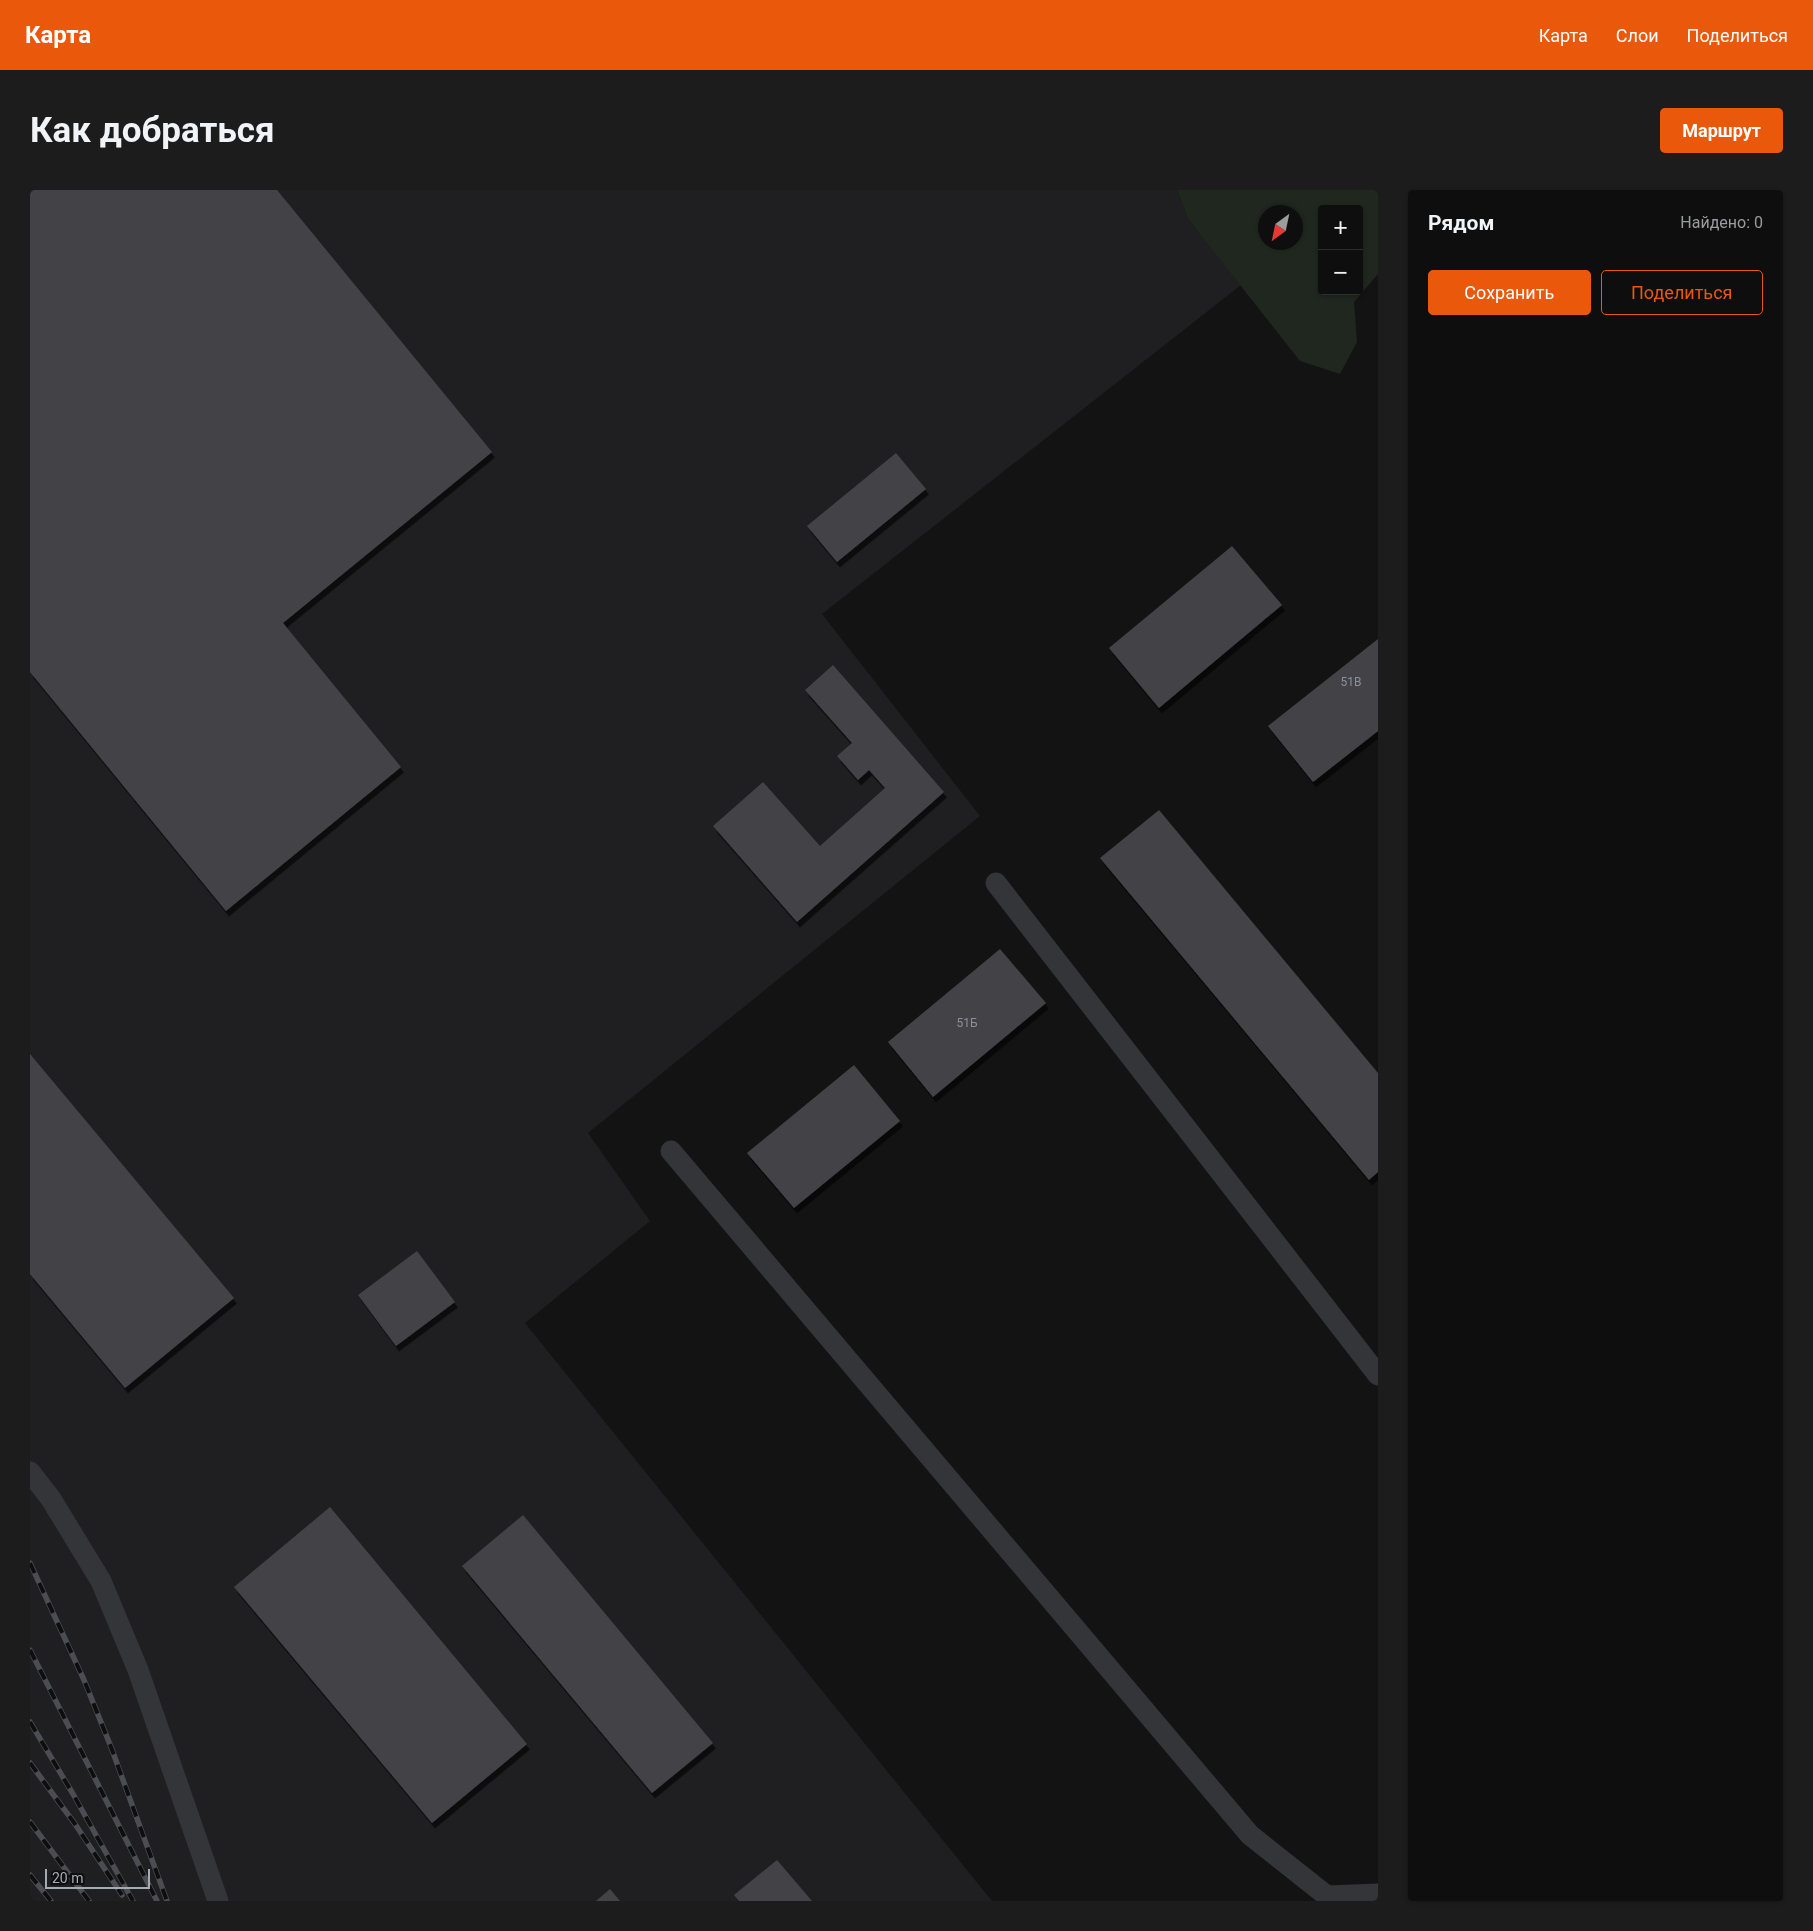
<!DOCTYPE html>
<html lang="ru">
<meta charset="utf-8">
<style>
body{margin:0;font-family:Roboto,sans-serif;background:#1c1c1d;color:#f1f3f6}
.controls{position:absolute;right:15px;top:15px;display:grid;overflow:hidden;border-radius:5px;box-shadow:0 1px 4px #0004}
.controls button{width:45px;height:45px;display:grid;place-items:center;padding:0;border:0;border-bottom:1px solid #2e2e2f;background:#0e0e0f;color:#f1f3f6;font:25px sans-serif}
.compass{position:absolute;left:1228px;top:15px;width:45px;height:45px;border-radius:50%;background:#0e0e0f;box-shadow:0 1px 4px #0004;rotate:213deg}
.scale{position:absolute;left:15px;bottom:12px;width:105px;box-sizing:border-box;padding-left:5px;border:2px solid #a5abb4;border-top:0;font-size:14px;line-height:18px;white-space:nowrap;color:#a5abb4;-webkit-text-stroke:4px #0e0e0f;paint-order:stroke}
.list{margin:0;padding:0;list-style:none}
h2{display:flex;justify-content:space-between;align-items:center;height:65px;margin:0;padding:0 20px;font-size:21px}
h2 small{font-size:16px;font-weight:400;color:#9b9c9e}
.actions{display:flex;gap:10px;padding:15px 20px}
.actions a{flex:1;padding:11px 0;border:1px solid #ea580c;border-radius:5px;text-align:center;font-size:18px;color:#ea580c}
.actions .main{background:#ea580c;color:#fff}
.map{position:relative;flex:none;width:1348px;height:1711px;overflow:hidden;border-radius:5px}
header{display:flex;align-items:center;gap:30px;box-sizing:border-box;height:70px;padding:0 25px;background:#ea580c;color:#fff}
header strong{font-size:24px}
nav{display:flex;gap:28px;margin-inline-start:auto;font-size:18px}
.intro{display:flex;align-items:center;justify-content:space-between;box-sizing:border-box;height:120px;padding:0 30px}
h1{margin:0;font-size:35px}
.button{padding:12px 22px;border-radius:5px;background:#ea580c;color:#fff;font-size:18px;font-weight:700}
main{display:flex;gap:30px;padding:0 30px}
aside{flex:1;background:#0e0e0f;border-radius:5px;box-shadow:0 1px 4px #0004}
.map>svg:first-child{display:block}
</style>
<header>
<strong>Карта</strong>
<nav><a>Карта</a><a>Слои</a><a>Поделиться</a></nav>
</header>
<div class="intro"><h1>Как добраться</h1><a class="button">Маршрут</a></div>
<main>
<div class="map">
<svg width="1348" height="1711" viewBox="0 0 1348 1711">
<defs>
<filter id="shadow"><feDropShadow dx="3" dy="5.5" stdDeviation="0" flood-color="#0009"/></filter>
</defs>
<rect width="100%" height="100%" fill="#131314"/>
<path fill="#1f1f21" d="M0,0H1147L1158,29L1211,95L792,424L950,626L558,943L620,1031L495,1133L962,1711H0Z"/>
<path fill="#1f271f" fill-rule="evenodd" d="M1147,0H1348V84L1324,112L1327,152L1310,184L1270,171L1158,29ZM1292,19H1329V101H1292ZM1236,22H1266V52H1236Z"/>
<g fill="#424347" filter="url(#shadow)">
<path d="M0,0H247L462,262L253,433L371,577L196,721L0,482Z"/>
<path d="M866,263L896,299L807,372L777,336Z"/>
<path d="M1202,356L1252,415L1129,518L1079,458Z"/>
<path d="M1348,449V541L1283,592L1238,536Z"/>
<path d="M803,475L914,602L767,732L683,636L733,592L790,656L855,598L839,580L828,590L807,566L822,553L775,500Z"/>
<path d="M1129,620L1348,883V982L1339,990L1070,668Z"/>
<path d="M970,759L1016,813L903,907L858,852Z"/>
<path d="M0,864L204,1108L95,1198L0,1084Z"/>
<path d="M824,875L870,931L764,1018L717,963Z"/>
<path d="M387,1061L425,1112L366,1156L328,1105Z"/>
<path d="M300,1317L497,1554L402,1633L204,1397Z"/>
<path d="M493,1325L683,1553L622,1603L432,1376Z"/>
<path d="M747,1670L782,1711H709L704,1705Z"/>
<path d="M580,1699L590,1711H566Z"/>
</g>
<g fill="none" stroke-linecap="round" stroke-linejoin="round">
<g stroke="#343539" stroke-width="21">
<path d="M966,693L1348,1185"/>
<path d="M641,961L1220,1645L1297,1706L1348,1704"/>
<path d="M0,1282L21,1309L71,1391L108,1480L188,1711"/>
</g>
<defs>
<g id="rail">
<path d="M0,1373L54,1490L81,1557L137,1711"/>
<path d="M0,1460L127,1711"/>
<path d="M0,1532L43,1604L103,1711"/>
<path d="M0,1573L45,1634L92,1705"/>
<path d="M0,1632L59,1711"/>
<path d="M0,1685L21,1711"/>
</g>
</defs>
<use href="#rail" stroke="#4b4d52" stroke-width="5.5"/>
<use href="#rail" stroke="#0e0e0f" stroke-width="4" stroke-dasharray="11" stroke-linecap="butt"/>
</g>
<g text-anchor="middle" stroke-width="4" stroke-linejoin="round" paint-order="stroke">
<g font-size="12" fill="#8c9199">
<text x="1321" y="496">51В</text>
<text x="937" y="837">51Б</text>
</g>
</g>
</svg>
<div class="controls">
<button>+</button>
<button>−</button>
</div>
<svg class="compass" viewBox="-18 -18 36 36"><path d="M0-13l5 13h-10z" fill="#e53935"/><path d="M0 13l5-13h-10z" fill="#9b9c9e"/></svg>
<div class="scale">20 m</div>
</div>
<aside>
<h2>Рядом<small>Найдено: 0</small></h2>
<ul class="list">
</ul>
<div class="actions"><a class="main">Сохранить</a><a>Поделиться</a></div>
</aside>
</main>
